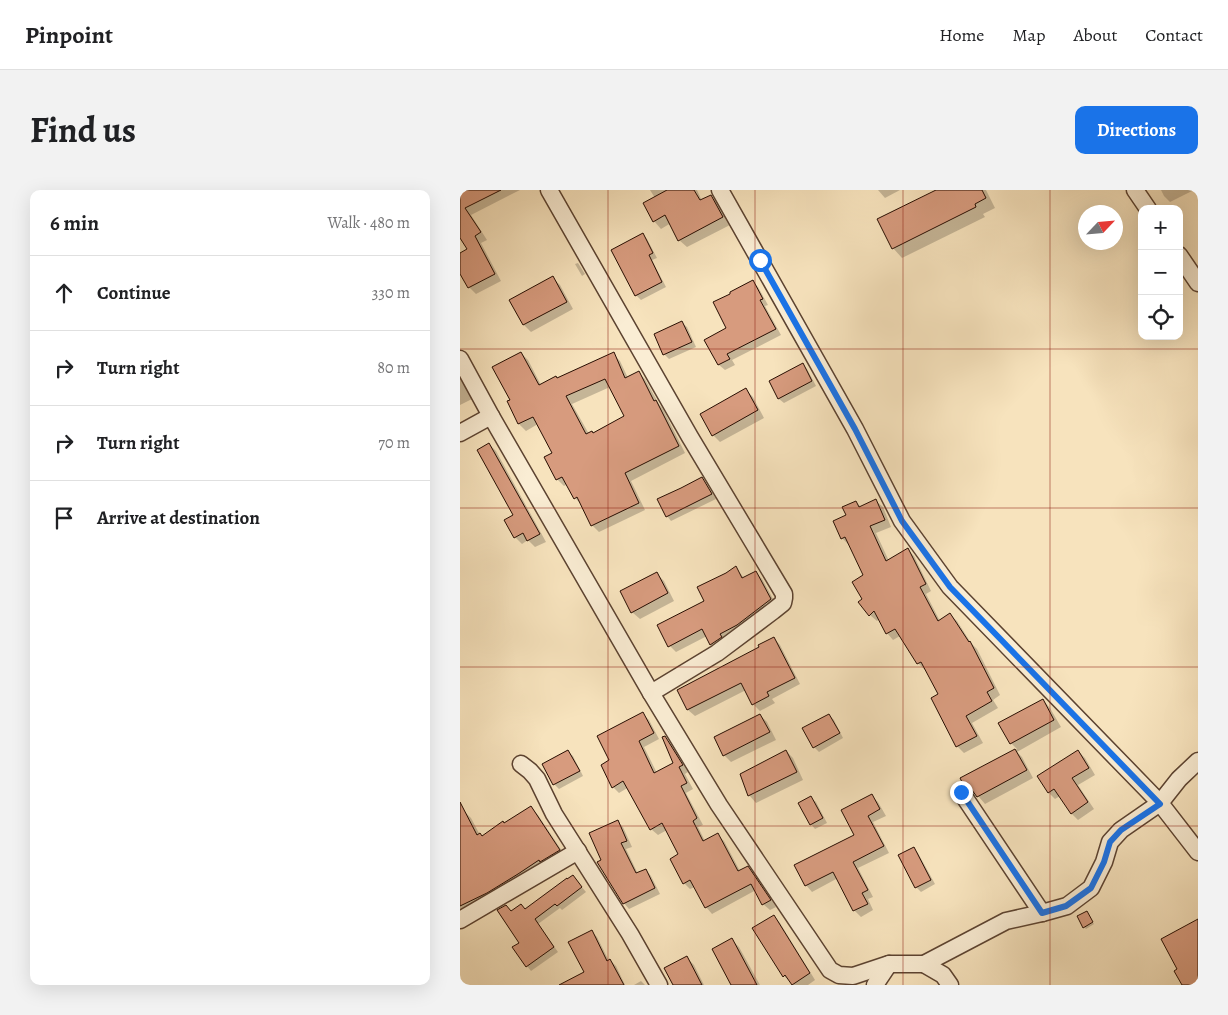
<!DOCTYPE html>
<meta charset="utf-8">
<style>
body{margin:0;font-family:Alegreya,serif;background:#f2f2f2;color:#202124}
.controls{position:absolute;right:15px;top:15px;display:grid;overflow:hidden;border-radius:10px;box-shadow:0 5px 20px #0002}
.controls button{width:45px;height:45px;display:grid;place-items:center;padding:0;border:0;border-bottom:1px solid #e0e0e0;background:#fff;color:#202124;font:25px sans-serif}
.compass{position:absolute;left:618px;top:15px;width:45px;height:45px;border-radius:50%;background:#fff;box-shadow:0 5px 20px #0002;rotate:64deg}
.stop{position:absolute;width:15px;height:15px;margin:-11px;border:4px solid #1a73e8;border-radius:50%;background:#fff}
.stop.end{background:#1a73e8;border-color:#fff;box-shadow:0 1px 5px #0008}
.list{margin:0;padding:0;list-style:none}
h2{display:flex;justify-content:space-between;align-items:center;height:65px;margin:0;padding:0 20px;font-size:21px}
h2 small{font-size:16px;font-weight:400;color:#757577}
.list li{display:grid;grid-template-columns:32px 1fr auto;gap:15px;align-items:center;box-sizing:border-box;height:75px;padding:0 20px;border-top:1px solid #e0e0e0}
.list b{display:block;font-size:19px;white-space:nowrap}
.list em{font-size:16px;font-style:normal;color:#757577}
.icon{flex:none;width:28px;height:28px;fill:none;stroke:currentColor;stroke-width:2;stroke-linecap:round;stroke-linejoin:round}
.map{position:relative;flex:none;width:738px;height:795px;overflow:hidden;border-radius:10px}
header{display:flex;align-items:center;gap:30px;box-sizing:border-box;height:70px;padding:0 25px;background:#fff;border-bottom:1px solid #e0e0e0}
header strong{font-size:24px}
nav{display:flex;gap:28px;margin-inline-start:auto;font-size:18px}
.intro{display:flex;align-items:center;justify-content:space-between;box-sizing:border-box;height:120px;padding:0 30px}
h1{margin:0;font-size:35px}
.button{padding:12px 22px;border-radius:10px;background:#1a73e8;color:#fff;font-size:18px;font-weight:700}
main{display:flex;gap:30px;padding:0 30px}
aside{flex:1;background:#fff;border-radius:10px;box-shadow:0 5px 20px #0002}
.map>svg:first-child{display:block}
</style>
<header>
<strong>Pinpoint</strong>
<nav><a>Home</a><a>Map</a><a>About</a><a>Contact</a></nav>
</header>
<div class="intro"><h1>Find us</h1><a class="button">Directions</a></div>
<main>
<aside>
<h2>6 min<small>Walk · 480 m</small></h2>
<ul class="list">
<li><svg class="icon" aria-label="ahead" viewBox="0 0 24 24"><path d="M12 20V5M6 11l6-6 6 6"/></svg><div><b>Continue</b></div><em>330 m</em></li>
<li><svg class="icon" aria-label="right" viewBox="0 0 24 24"><path d="M7 20v-9h11M14 6l5 5-5 5"/></svg><div><b>Turn right</b></div><em>80 m</em></li>
<li><svg class="icon" aria-label="right" viewBox="0 0 24 24"><path d="M7 20v-9h11M14 6l5 5-5 5"/></svg><div><b>Turn right</b></div><em>70 m</em></li>
<li><svg class="icon" aria-label="arrive" viewBox="0 0 24 24"><path d="M6 21V4h12l-3 4 3 4H6"/></svg><div><b>Arrive at destination</b></div></li>
</ul>
</aside>
<div class="map">
<svg width="738" height="795" viewBox="0 0 738 795">
<rect width="100%" height="100%" fill="#f7e3bd"/>
<filter id="stains"><feTurbulence type="fractalNoise" baseFrequency=".004" numOctaves="4"/><feColorMatrix values="0 0 0 0 .2 0 0 0 0 .09 0 0 0 0 .02 0 0 0 .5 -.17"/></filter>
<radialGradient id="worn" r=".72"><stop offset=".6" stop-color="#630" stop-opacity="0"/><stop offset="1" stop-color="#630" stop-opacity=".3"/></radialGradient>
<g fill="#0003" fill-rule="evenodd">
<path d="M7,0H60L11,25L27,50L21,53L41,91L16,104L9,97L0,72V64L8,60L0,48V8Z"/>
<path d="M190,0H237L242,11L251,6L258,13L270,35L227,57L219,50L211,33L201,39L194,31L195,8Z"/>
<path d="M418,0H440L425,8Z"/>
<path d="M479,0H526L535,18L523,24L525,27L442,68L433,58Z"/>
<path d="M701,0H734L710,12L704,6Z"/>
<path d="M183,45L187,49L197,68L192,70L206,97L181,110L176,105Z"/>
<path d="M118,73L125,84L122,86L115,74Z"/>
<path d="M93,88L100,95L113,119L71,142L64,135L51,110Z"/>
<path d="M292,91L298,97L308,115L305,116L321,145L272,170L275,175L265,180L259,175L267,138Z"/>
<path d="M222,133L227,137L236,157L209,169L204,164L195,145Z"/>
<path d="M61,163L68,170L81,195L153,164L160,171L168,188L178,182L185,189L199,214L203,219L225,263L171,291L185,320L139,342L132,335L122,315L115,308L108,294L104,296L97,289L94,263L78,234L66,241L59,234L48,212L51,210ZM150,197L166,227L133,244H129L112,214Z"/>
<path d="M343,175L347,179L356,196L324,213L319,209L310,192Z"/>
<path d="M0,185L12,209L0,215Z"/>
<path d="M286,200L293,207L304,228L260,252L253,245Z"/>
<path d="M29,254L36,261L86,352L75,357L68,350L62,354L55,347V326Z"/>
<path d="M242,288L246,293L256,309L211,331L207,326Z"/>
<path d="M416,311L423,317L431,337L416,343L429,371L447,359L454,366L471,401L466,404L480,431L490,425L497,431L511,453L517,459L540,505L533,510L538,518L512,533L523,553L504,563L497,556L472,508L479,505L466,479L465,480L458,473L440,446L433,450L427,443L419,429L417,431L410,425L403,409L404,386L390,354L389,355L382,348L387,326L396,312L401,317Z"/>
<path d="M276,378L284,388L296,382L302,389L317,416L258,461L251,455L247,446L216,462L210,456L246,411L266,384Z"/>
<path d="M196,383L204,391L214,411L180,429L172,422Z"/>
<path d="M314,448L320,455L340,494L312,509L315,513L300,521L293,514L286,500L235,526L228,520L218,500L301,457Z"/>
<path d="M583,510L590,518L601,537L557,562L562,567L573,588L525,614L513,600L511,599L503,592L502,588L557,559L551,553Z"/>
<path d="M183,524L189,530L199,549L184,557L197,583L215,574L205,547L211,554L228,582L225,584L233,599L226,603L243,635L238,637L245,651L258,645L264,651L280,681L288,677L294,684L316,717L310,720L303,714L296,700L252,724L246,717L235,697L230,699L224,693L220,665L207,640L198,645L191,639L169,597L159,603L153,597L151,571Z"/>
<path d="M300,525L307,532L316,550L271,572L264,565Z"/>
<path d="M369,525L374,530L383,548L359,562L354,557Z"/>
<path d="M326,561L333,568L343,590L296,613L289,605Z"/>
<path d="M618,561L625,568L635,585L618,595L634,619L618,630L611,623L600,606L595,609L589,603L578,586Z"/>
<path d="M108,562L113,566L123,586L99,599L94,594Z"/>
<path d="M412,606L418,612L426,626L413,632L429,663L398,678L413,707L408,709L413,720L401,727L394,720L378,688L352,702L346,695L395,646Z"/>
<path d="M351,608L356,612L367,633L355,639L351,634Z"/>
<path d="M71,618L78,625L106,667L0,727V623L4,621L11,628L20,645L22,647L44,635Z"/>
<path d="M158,632L163,637L172,657L166,659L178,684L186,680L191,686L200,704L169,719L164,713L143,670Z"/>
<path d="M454,658L458,663L475,694L461,702L456,697Z"/>
<path d="M113,687L126,702L102,720L100,718L78,734L98,762L71,781L67,776L52,722L66,720Z"/>
<path d="M628,724L634,734L626,739L624,737Z"/>
<path d="M314,726L320,733L355,790L348,795H334L324,786L294,739Z"/>
<path d="M132,742L137,747L149,771L150,770L156,776L165,795H112L125,783Z"/>
<path d="M272,750L279,757L300,795H273Z"/>
<path d="M227,768L234,775L244,795H214Z"/>
<path d="M181,791L185,795H174Z"/>
</g>
<g fill="#d79b7e" stroke="#280e02" fill-rule="evenodd">
<path d="M0,0H41L5,18L21,42L15,46L35,84L8,98L0,84V63L7,59L0,48Z"/>
<path d="M207,0H234L240,10L251,5L263,27L218,51L205,25L193,32L183,13Z"/>
<path d="M476,0H522L526,8L515,14L516,17L432,59L417,29Z"/>
<path d="M183,43L193,63L189,65L202,92L175,106L151,60Z"/>
<path d="M93,86L107,112L63,135L49,110Z"/>
<path d="M293,90L303,109L300,110L316,139L267,164L270,169L258,175L244,150L266,138L253,112L270,104V102Z"/>
<path d="M222,131L232,152L203,165L194,144Z"/>
<path d="M61,162L79,195L96,186L97,188L154,162L165,188L179,181L194,211L196,210L219,256L165,283L179,313L131,336L117,307L114,309L102,287L96,290L84,267L92,263L73,227L58,234L47,211L50,210L32,177ZM145,189L164,226L133,243L132,241L126,244L106,206Z"/>
<path d="M343,173L352,191L318,209L309,191Z"/>
<path d="M286,198L298,220L252,246L240,224Z"/>
<path d="M29,253L80,344L67,351L63,343L54,348L44,330L53,325L17,260Z"/>
<path d="M242,287L252,304L206,327L197,309L221,298Z"/>
<path d="M416,309L425,330L410,336L426,371L448,358L466,394L460,397L478,431L490,423L509,452L510,451L534,498L527,502L532,511L506,526L517,546L496,557L471,508L478,504L461,472L457,474L435,439L426,444L414,421L409,426L398,412L402,409L392,392L403,385L385,347L381,349L373,331L386,325L382,317L396,311L399,317Z"/>
<path d="M276,376L282,388L296,381L311,409L277,435L260,444L262,447L250,455L242,439L208,457L197,435L244,411L237,397L266,383Z"/>
<path d="M197,382L208,403L171,423L160,401Z"/>
<path d="M314,447L335,488L307,502L309,506L292,515L281,493L227,520L217,500L299,457L298,455Z"/>
<path d="M583,509L594,530L550,554L538,533Z"/>
<path d="M183,522L194,543L179,551L194,583L213,573L202,547L205,546L223,575L219,577L227,593L221,596L237,628L233,631L243,651L258,643L278,681L288,676L311,710L302,715L291,694L245,718L230,690L223,694L210,669L218,664L202,633L190,640L163,591L152,598L141,575L149,570L137,546Z"/>
<path d="M300,524L310,542L263,566L254,547Z"/>
<path d="M369,524L380,543L353,558L342,538Z"/>
<path d="M555,559L567,580L517,607L509,596L506,593L502,592L500,588Z"/>
<path d="M108,560L120,581L93,595L82,574Z"/>
<path d="M326,560L337,582L288,606L280,584Z"/>
<path d="M618,560L629,578L612,588L628,612L611,624L594,599L588,603L577,586Z"/>
<path d="M412,604L420,619L408,626L424,656L393,672L408,700L402,703L408,714L393,721L373,682L345,696L334,675L394,645L381,620Z"/>
<path d="M351,606L363,628L350,635L338,613Z"/>
<path d="M0,612L17,645L20,643L22,646L43,631L44,633L71,616L100,660L80,672L79,670L58,684L27,703L0,716Z"/>
<path d="M158,630L167,651L161,653L176,683L186,679L195,698L163,714L137,672L141,670L129,643Z"/>
<path d="M454,657L471,690L455,698L438,665Z"/>
<path d="M113,685L122,697L97,716L95,714L75,729L94,757L66,777L52,757L59,753L37,720L46,715L51,721L61,714L65,719L107,688V689Z"/>
<path d="M627,721L633,732L623,738L617,726Z"/>
<path d="M314,725L350,783L332,795L325,785L323,787L292,738Z"/>
<path d="M738,729V793L734,795H722L714,781L717,779L701,749Z"/>
<path d="M132,740L147,771L150,769L164,795H99L124,782L108,752Z"/>
<path d="M272,748L297,795H271L252,759Z"/>
<path d="M227,766L242,795H213L204,778Z"/>
</g>
<g fill="none" stroke-linecap="round" stroke-linejoin="round">
<defs>
<g id="minor">
<path d="M89,0L230,247L324,404V408L323,413L313,421L257,463L191,503"/>
<path d="M675,0L688,19"/>
<path d="M719,65L738,93"/>
<path d="M0,169L31,226L191,503L259,615L370,780L379,785L393,786L429,774H464L546,731L582,723L607,716L631,698L644,672L650,652L661,640L700,613L490,397L442,331L395,239L260,0"/>
<path d="M0,243L31,226"/>
<path d="M738,571L719,589L700,613L738,662"/>
<path d="M61,574L70,581L77,589L94,624L170,744L199,795"/>
<path d="M501,602L582,723"/>
<path d="M0,730L118,661"/>
<path d="M464,774L483,785L490,795"/>
<path d="M415,795L429,774"/>
</g>
</defs>
<use href="#minor" stroke="#5c4331" stroke-width="19"/>
<use href="#minor" stroke="#faedd4" stroke-width="16"/>
</g>
<g fill="none" stroke-linecap="round" stroke-linejoin="round">
<path stroke="#1a73e8" stroke-width="6" d="M300,70L395,239L442,331L490,397L700,614L661,640L650,652L644,672L631,698L606,716L582,723L501,602"/>
</g>
<path fill="none" stroke="#8f2418" stroke-width="1" stroke-opacity="0.55" d="M148,0V795M295,0V795M443,0V795M590,0V795M0,159H738M0,318H738M0,477H738M0,636H738"/>
<rect width="100%" height="100%" filter="url(#stains)"/>
<rect width="100%" height="100%" fill="url(#worn)"/>
</svg>
<div class="controls">
<button>+</button>
<button>−</button>
<button><svg class="icon" aria-label="locate" viewBox="0 0 24 24"><circle cx="12" cy="12" r="6"/><path d="M12 2v4M12 18v4M2 12h4M18 12h4"/></svg></button>
</div>
<svg class="compass" viewBox="-18 -18 36 36"><path d="M0-13l5 13h-10z" fill="#e53935"/><path d="M0 13l5-13h-10z" fill="#757577"/></svg>
<div class="stop" style="left:300px;top:70px"></div>
<div class="stop end" style="left:501px;top:602px"></div>
</div>
</main>
